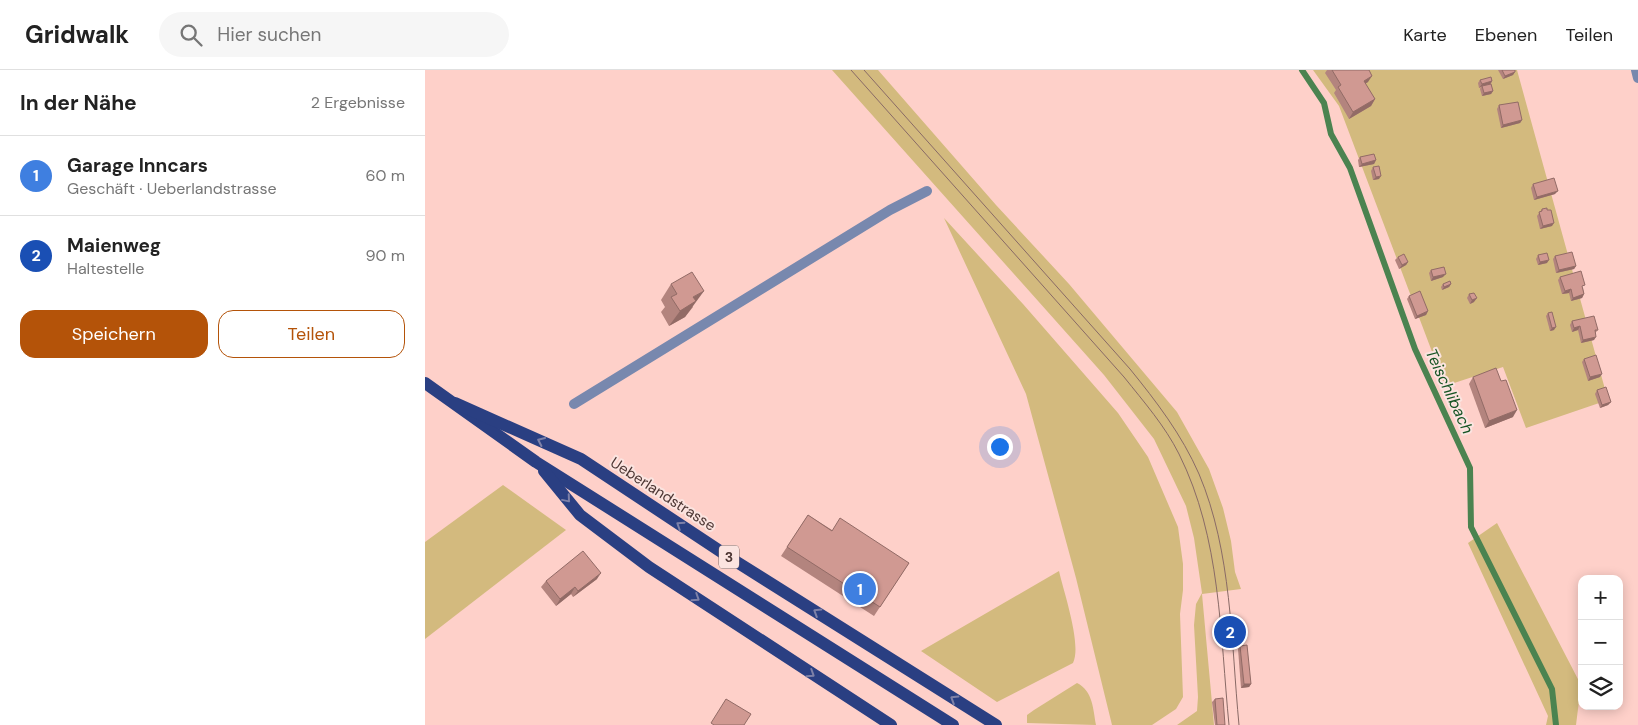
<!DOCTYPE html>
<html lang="de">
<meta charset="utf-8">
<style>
body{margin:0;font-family:"DM Sans",sans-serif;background:#f6f6f6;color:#222}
.controls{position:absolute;right:15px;bottom:15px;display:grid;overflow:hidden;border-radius:10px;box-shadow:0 2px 12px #0003}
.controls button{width:45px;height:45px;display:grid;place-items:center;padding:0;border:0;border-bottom:1px solid #e0e0e0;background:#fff;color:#222;font:25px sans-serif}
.you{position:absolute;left:574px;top:376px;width:18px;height:18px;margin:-12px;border:4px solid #fff;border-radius:50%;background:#1a73e8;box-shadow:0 0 0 8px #1a73e833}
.badge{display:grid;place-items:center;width:32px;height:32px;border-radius:50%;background:#b45309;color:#fff;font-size:16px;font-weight:700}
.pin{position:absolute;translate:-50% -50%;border:2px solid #fff;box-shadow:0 1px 5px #0006}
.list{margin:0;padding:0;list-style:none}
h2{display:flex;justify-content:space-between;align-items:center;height:65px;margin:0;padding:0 20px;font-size:21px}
h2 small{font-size:16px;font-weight:400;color:#767676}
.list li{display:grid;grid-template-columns:32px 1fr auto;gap:15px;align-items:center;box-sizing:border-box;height:80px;padding:0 20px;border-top:1px solid #e0e0e0}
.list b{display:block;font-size:19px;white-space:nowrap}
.list p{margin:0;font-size:16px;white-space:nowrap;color:#767676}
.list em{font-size:16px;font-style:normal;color:#767676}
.actions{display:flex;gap:10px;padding:15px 20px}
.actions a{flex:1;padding:11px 0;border:1px solid #b45309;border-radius:15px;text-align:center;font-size:18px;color:#b45309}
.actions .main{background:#b45309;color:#fff}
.icon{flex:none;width:28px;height:28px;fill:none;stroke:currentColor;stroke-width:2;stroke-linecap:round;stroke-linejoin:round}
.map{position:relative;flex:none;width:1213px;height:655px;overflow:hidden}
header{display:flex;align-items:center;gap:30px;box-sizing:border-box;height:70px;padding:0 25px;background:#fff;border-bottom:1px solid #e0e0e0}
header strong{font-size:24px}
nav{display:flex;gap:28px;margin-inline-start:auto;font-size:18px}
.search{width:350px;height:45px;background:#f6f6f6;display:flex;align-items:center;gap:12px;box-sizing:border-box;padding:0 18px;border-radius:28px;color:#767676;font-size:19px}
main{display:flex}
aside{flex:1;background:#fff}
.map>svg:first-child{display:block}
</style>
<header>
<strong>Gridwalk</strong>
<div class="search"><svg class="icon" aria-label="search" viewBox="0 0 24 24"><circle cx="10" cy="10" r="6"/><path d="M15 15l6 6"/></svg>Hier suchen</div>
<nav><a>Karte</a><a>Ebenen</a><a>Teilen</a></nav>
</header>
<main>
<aside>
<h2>In der Nähe<small>2 Ergebnisse</small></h2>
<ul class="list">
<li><span class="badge" style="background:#3f7fe0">1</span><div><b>Garage Inncars</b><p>Geschäft · Ueberlandstrasse</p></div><em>60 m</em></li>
<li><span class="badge" style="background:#1a4fb4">2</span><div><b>Maienweg</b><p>Haltestelle</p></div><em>90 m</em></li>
</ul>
<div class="actions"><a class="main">Speichern</a><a>Teilen</a></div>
</aside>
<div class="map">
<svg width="1213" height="655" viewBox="0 0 1213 655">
<rect width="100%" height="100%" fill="#fed0c9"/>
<g fill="#d3ba7e">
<path d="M407,0H453L571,135L644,214L752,342L784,399L798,438L806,471L810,502L816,519L777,524L789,655H752L772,641L773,627L769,555L771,534L777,523L769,468L761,436L729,369L679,305Z"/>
<path d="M888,0H1092L1183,330L1101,358L1078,297L1020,316L914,36Z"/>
<path d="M519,148L598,234L693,343L723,387L753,457L758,494V520L755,544L758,627L751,639L727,655H687L651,508L601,324Z"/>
<path d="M78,415L141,460L0,569V472Z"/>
<path d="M1072,453L1156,615L1151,655H1121L1123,646L1043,473Z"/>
<path d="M634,501C639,523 657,575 648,593L572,632L496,581Z"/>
<path d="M652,613C668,621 668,639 671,655L602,653V645L609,640Z"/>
</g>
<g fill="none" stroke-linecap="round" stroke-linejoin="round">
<path stroke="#4b8350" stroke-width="6" d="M877,0L899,33L906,64L925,98L990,279L1045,398L1046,457L1127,619L1131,655"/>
<path stroke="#7888ae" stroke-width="10" d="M149,334L465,140L502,121"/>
<path stroke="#7888ae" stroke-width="10" d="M1211,0L1213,8"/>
<g stroke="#2a3f82" stroke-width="12">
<path d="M0,313L111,392L528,655"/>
<path d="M30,333L156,389L307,489L571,655"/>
<path d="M119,401L155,445L224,497L466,655"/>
</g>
<g stroke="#896a66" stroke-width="1">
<path d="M426,0L699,307C719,332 740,356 754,384C796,468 795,564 804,655"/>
<path d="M439,0L705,299C731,331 757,365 774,404C807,482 806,572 814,655"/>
</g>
</g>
<g fill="#b3847e">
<path d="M902,0H944L943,12L940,14L950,29L946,36L924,49L909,23L911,20L900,3Z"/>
<path d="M1073,0H1090L1088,5L1078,9Z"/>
<path d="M1055,10L1067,11L1066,14L1068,21L1066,24L1057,26L1055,19L1056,17L1054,18L1053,13Z"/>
<path d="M1074,35L1097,50L1095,53L1076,58L1072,39Z"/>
<path d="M935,87L951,90L949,94L934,97L933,90Z"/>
<path d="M948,97L954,109L948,110L946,101Z"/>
<path d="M1108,114L1130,124L1109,130L1106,118Z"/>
<path d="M1117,139L1127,156L1115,159L1112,146Z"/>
<path d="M1113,185L1122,193L1113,195L1111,189Z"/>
<path d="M1130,186L1151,196L1149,199L1131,203L1128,189Z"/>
<path d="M973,187L983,192L981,195L974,199L970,190Z"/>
<path d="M1006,200L1018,207L1006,211L1004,203Z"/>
<path d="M1135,207L1158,218L1159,224L1157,228L1146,231L1144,223L1137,224L1133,210Z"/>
<path d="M246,214L268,237L260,247L244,256L236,242L240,237L236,230Z"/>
<path d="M1018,214H1026L1024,217L1017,220L1016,217Z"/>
<path d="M1044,224L1049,232L1045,234L1042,228Z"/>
<path d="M984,226L1003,241L1001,245L990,249L982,229Z"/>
<path d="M1123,243L1129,260L1125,261L1121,246Z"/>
<path d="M1147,251L1173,260L1170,263L1169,270L1156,273L1153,260L1147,262L1145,255Z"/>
<path d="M1159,289L1175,307L1163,311L1157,292Z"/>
<path d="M1048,307L1088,347L1060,358L1044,314Z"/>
<path d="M1172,320L1186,332L1183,335L1175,338L1170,324Z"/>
<path d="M383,445L407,460L484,493L449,546L356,486Z"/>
<path d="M172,509L148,527L146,524L131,536L116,517L121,511Z"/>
<path d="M815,576L826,614L824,617L816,618L813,579Z"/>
<path d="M790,629L800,655H790L787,632Z"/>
</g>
<g fill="#926b66">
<path d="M1090,2L1088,5L1078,9L1080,6Z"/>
<path d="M947,6L943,12L934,17L939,11Z"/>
<path d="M1067,11L1065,14L1057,16L1054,18L1057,14Z"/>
<path d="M1068,21L1066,24L1057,26L1059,23Z"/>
<path d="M950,29L946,36L924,49L928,42Z"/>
<path d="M1097,50L1095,53L1076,58L1078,55Z"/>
<path d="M951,90L949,94L934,97L937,94Z"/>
<path d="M956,106L954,109L948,110L951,107Z"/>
<path d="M1133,121L1130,124L1109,130L1112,127Z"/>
<path d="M1129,153L1127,156L1115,159L1118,156Z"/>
<path d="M1124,190L1122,193L1113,195L1115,192Z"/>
<path d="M983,192L981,195L974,199L977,195Z"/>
<path d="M1151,196L1149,199L1131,203L1134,200Z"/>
<path d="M1021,204L1018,207L1006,211L1008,207Z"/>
<path d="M1026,214L1024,217L1017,220L1019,217Z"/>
<path d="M1146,219L1144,223L1137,224L1140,221Z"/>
<path d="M279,221L260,247L244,256L255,241L268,227Z"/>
<path d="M1159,224L1157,228L1146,231L1148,228Z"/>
<path d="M1052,228L1049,232L1045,234L1047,230Z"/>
<path d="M1003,241L1001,245L990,249L992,246Z"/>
<path d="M1155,256L1153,260L1147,262L1149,258Z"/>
<path d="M1131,257L1129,260L1125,261L1127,258Z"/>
<path d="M1171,267L1169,270L1156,273L1158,270Z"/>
<path d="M1177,304L1175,307L1163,311L1165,307Z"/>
<path d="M1186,332L1183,335L1175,338L1177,335Z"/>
<path d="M1092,340L1088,347L1060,358L1064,351Z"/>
<path d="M176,503L172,509L148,527L153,521Z"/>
<path d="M150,517L146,524L131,536L135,529Z"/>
<path d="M819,614H826L824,617L816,618Z"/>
</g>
<g fill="#d09992" stroke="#926b66">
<path d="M907,0H944L947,6L939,11L950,29L928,42L913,17L916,15Z"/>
<path d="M1077,0H1090V2L1080,6Z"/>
<path d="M1066,7L1067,11L1057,14L1055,10Z"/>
<path d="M1066,14L1068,21L1059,23L1057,16Z"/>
<path d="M1093,32L1097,50L1078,55L1074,35Z"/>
<path d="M949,84L951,90L937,94L935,87Z"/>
<path d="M954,96L956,106L951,107L948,97Z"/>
<path d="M1129,108L1133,121L1112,127L1108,114Z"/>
<path d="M1122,138V140H1126L1129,153L1118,156L1114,142L1117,141V139Z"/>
<path d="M1147,182L1151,196L1134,200L1130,186Z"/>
<path d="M1122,183L1124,190L1115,192L1113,185Z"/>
<path d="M979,184L983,192L977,195L973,187Z"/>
<path d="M1019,197L1021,204L1008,207L1006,200Z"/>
<path d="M1156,201L1160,215L1157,216L1159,224L1148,228L1146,219L1140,221L1135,207Z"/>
<path d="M267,202L279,221L268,227L271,231L255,241L246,227L252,224L246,214Z"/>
<path d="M1025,211L1026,214L1019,217L1018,214Z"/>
<path d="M995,221L1003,241L992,246L984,226Z"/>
<path d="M1049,223L1052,228L1047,230L1044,224Z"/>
<path d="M1127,242L1131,257L1127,258L1123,243Z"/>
<path d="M1169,246L1173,260H1170L1171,267L1158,270L1155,256L1149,258L1147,251Z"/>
<path d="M1171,285L1177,304L1165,307L1159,289Z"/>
<path d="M1071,298L1076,311L1081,310L1092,340L1064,351L1048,307Z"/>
<path d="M1181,317L1186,332L1177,335L1172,320Z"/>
<path d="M383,445L407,461L415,448L484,493L455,537L362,477Z"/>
<path d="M158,481L176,503L153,521L150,517L135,529L121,511Z"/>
<path d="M822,575L826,614H819L815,576Z"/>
<path d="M798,628L800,655H792L790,629Z"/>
<path d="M301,629L326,644L319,655H289L286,653Z"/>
</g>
<defs><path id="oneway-chevron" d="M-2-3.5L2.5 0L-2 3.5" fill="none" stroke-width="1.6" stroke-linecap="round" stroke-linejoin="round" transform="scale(1.25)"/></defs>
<g stroke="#7e81a8">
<use href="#oneway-chevron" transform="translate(116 371) rotate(-155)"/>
<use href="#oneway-chevron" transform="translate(142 429) rotate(50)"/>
<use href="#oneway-chevron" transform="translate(255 455) rotate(-147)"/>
<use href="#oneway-chevron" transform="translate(271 528) rotate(33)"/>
<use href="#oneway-chevron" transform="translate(392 542) rotate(-148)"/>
<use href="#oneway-chevron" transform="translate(386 604) rotate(33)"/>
<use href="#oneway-chevron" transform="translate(529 629) rotate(-148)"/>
</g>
<g text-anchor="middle" stroke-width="4" stroke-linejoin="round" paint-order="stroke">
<rect fill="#fbe4e0" stroke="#806a67" stroke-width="1" x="294" y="475.5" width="20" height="23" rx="4"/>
<g font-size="14" font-weight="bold" fill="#4c3633">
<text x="304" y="492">3</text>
</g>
<g font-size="15" fill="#4c3633" stroke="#fbe4e0">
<text transform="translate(238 424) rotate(33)" y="5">Ueberlandstrasse</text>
</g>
<g font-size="16" font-style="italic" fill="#165424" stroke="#fbe4e0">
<text transform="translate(1025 321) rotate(65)" y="6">Teischlibach</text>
</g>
</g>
</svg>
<div class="controls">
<button>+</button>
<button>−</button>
<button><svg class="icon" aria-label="layers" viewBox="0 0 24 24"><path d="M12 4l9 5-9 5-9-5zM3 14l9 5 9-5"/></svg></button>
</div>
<div class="you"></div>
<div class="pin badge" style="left:435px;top:519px;background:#3f7fe0">1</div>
<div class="pin badge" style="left:805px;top:562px;background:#1a4fb4">2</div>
</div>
</main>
